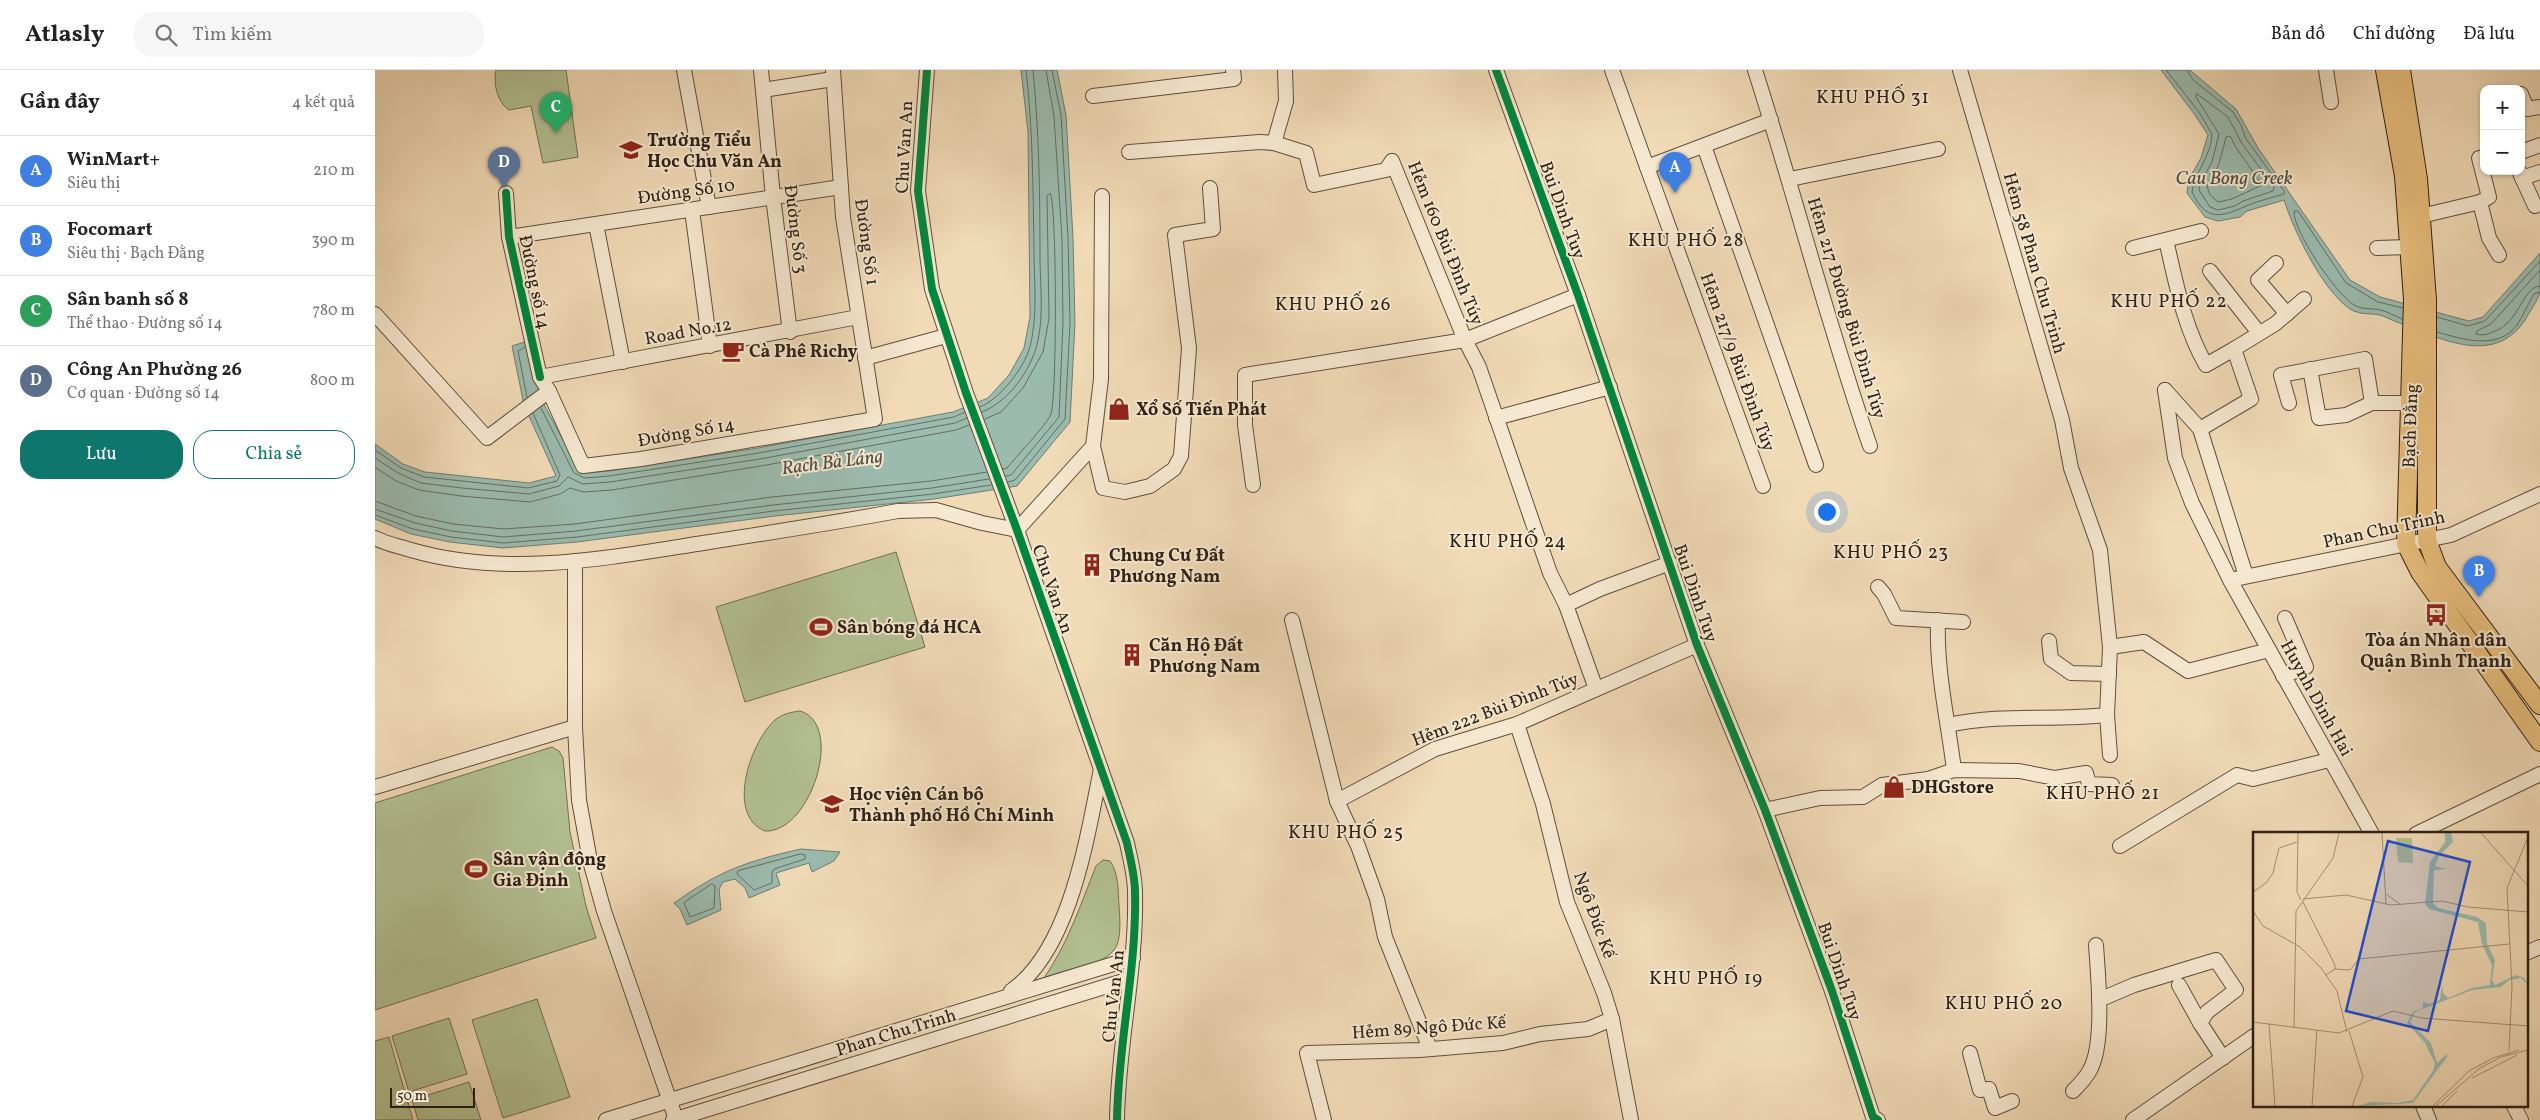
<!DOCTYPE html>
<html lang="vi">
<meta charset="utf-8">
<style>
body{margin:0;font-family:Vollkorn,serif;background:#f6f6f6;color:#222}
.controls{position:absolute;right:15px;top:15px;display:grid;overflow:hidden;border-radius:10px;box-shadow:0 1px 4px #0004}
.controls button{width:45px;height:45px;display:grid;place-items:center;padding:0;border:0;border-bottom:1px solid #e0e0e0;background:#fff;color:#222;font:25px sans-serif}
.scale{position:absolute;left:15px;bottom:12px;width:85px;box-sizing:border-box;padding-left:5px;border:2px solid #2d2015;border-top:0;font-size:14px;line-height:18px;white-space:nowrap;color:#2d2015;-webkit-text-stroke:4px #f6e8d0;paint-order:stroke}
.you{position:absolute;left:1451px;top:441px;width:18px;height:18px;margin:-12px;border:4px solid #fff;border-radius:50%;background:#1a73e8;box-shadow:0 0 0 8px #1a73e833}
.badge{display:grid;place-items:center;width:32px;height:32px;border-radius:50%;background:#0f766e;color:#fff;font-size:16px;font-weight:700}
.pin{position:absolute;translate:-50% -41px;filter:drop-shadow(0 1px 2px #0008)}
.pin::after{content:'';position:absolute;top:26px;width:18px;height:15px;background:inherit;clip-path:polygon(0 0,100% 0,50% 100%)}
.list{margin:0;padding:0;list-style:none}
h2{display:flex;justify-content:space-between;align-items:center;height:65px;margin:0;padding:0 20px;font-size:21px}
h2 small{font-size:16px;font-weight:400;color:#767676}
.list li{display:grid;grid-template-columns:32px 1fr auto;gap:15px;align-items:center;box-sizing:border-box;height:70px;padding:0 20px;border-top:1px solid #e0e0e0}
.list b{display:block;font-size:19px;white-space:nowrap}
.list p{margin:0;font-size:16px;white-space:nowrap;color:#767676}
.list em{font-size:16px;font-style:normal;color:#767676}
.actions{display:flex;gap:10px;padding:15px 20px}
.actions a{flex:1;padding:11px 0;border:1px solid #0f766e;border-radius:20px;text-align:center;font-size:18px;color:#0f766e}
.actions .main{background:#0f766e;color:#fff}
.icon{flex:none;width:28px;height:28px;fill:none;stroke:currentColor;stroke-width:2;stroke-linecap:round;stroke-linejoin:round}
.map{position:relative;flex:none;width:2165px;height:1050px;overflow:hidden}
header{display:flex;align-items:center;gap:30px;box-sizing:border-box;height:70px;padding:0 25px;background:#fff;border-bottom:1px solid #e0e0e0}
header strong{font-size:24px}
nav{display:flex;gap:28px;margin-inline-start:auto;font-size:18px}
.search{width:350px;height:45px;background:#f6f6f6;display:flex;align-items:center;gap:12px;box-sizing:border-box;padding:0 18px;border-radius:20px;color:#767676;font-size:19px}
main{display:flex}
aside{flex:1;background:#fff}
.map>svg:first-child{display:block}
</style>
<header>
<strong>Atlasly</strong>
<div class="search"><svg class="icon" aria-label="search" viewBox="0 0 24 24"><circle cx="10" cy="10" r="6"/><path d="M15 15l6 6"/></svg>Tìm kiếm</div>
<nav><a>Bản đồ</a><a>Chỉ đường</a><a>Đã lưu</a></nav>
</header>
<main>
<aside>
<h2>Gần đây<small>4 kết quả</small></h2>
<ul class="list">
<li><span class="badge" style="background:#3f7fe0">A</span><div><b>WinMart+</b><p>Siêu thị</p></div><em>210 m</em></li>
<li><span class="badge" style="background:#3f7fe0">B</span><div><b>Focomart</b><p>Siêu thị · Bạch Đằng</p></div><em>390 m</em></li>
<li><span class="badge" style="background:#2e9e5b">C</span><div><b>Sân banh số 8</b><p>Thể thao · Đường số 14</p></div><em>780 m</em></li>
<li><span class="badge" style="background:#5c6f8a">D</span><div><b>Công An Phường 26</b><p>Cơ quan · Đường số 14</p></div><em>800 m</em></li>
</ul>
<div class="actions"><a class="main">Lưu</a><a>Chia sẻ</a></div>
</aside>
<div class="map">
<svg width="2165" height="1050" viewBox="0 0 2165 1050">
<rect width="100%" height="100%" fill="#f1dbb7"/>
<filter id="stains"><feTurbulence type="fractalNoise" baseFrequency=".004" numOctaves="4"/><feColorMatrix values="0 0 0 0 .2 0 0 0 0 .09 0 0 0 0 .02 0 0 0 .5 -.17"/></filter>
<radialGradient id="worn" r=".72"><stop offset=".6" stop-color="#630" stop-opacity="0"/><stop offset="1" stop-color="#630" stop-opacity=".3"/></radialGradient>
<g fill="#b3c193" stroke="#707054">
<path d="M121,0H191L203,87L168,93L156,36L134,40C122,32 118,13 121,0Z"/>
<path d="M521,482L550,577L370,632L341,537Z"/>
<path d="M425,641C470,654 436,763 390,761C350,745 376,671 400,650C407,644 416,642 425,641Z"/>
<path d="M177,677L184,681L188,688L195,762L211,836L221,868L0,940V733Z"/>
<path d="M728,790L735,791C744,804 743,821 744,836C745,848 746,864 742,875C734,895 689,902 669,908C692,875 706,834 721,796Z"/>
<path d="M162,929L195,1027L128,1048L97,950Z"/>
<path d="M74,948L92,1004L34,1022L17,966Z"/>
<path d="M14,967L38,1050H0V971Z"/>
<path d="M94,1012L106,1050H43L37,1030Z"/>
</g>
<g fill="#9bbbaf" stroke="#6f7d71">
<path d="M646,0H682L691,45L698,168L700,253L695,352L642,416L559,429L400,446L202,472L128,478L75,472L36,464L0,449V374L28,394L50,402L154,413L181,406L149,335L137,276L156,270L164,325L204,400L210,403L234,401L383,378L578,342L613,328L634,305L649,278L655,247L653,62Z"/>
<path d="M1786,0H1815L1861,39L1883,78L1975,210L2005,227L2094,251L2108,247L2165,183C2165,196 2165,209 2165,221C2164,229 2157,238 2153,245C2123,299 2066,269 2022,252C2016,250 2010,246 2004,245C1994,243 1985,245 1975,239C1947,220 1919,161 1909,130L1872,141L1865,147L1843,151L1830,147L1812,123L1814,109L1826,88L1833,65L1820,45Z"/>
<path d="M426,779L465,782L459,791L437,802L434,793L401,803L405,815L374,828L370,818L360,809L348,812L344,819L346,840L312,855L305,839L299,833C344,801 372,791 426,779Z"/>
</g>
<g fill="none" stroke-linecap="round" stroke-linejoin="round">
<g stroke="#646e62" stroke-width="1">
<path d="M1791,0L1824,42L1837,64C1837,85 1820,101 1817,122C1831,151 1845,148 1871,136C1882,131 1896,128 1909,124V121L1871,69L1866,55L1858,42L1818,10L1812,0"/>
<path d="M1822,24L1853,47L1866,72L1899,117L1898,121L1868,131L1860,136L1843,140L1835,137L1824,120L1825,113L1837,92L1844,64L1821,27Z"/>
<path d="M1852,66L1856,67L1860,76L1887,115L1857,129L1843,132L1835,125L1832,116L1843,96Z"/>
<path d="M2165,200L2116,254L2102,261L2101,264C2109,266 2113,264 2120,261C2145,252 2147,217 2165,216"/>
<path d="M2062,247L2093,256L2110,251L2165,191"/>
<path d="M2027,249C2020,246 2013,242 2006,240C1996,238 1988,240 1979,235C1961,224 1918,161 1919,141H1923L1971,213L2003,232L2028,238"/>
<path d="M2062,262C2087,269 2123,281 2142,255C2148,246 2153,234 2159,224L2165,222"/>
<path d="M150,277L143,281L152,327"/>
<path d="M605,337C625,329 649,298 655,277C663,245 659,212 659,179C658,119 658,60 651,0"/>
<path d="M166,338L199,403L210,408L234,406L384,383L579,347L590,342"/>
<path d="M607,342C631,333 652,305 660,281C670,251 665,217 665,186C665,124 664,62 658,0"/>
<path d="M610,349L626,342L648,318L668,282L674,248L672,126L675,123C682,134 682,327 676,344C673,353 640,388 632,398L628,399"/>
<path d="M0,380L26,398L49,407L153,418L182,411L185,405L158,343"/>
<path d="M0,388L23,403L46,413L87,418L154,424L184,416L193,407L208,414L235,412L385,389L580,353L592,348"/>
<path d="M0,397L21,411L44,420L86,426L155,432L185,424L195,418L209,422L237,420L386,396L581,360L594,355"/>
<path d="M631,406L636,405L684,347L688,253L687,169L679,46L671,0"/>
<path d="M633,412L640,410L690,349L695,253L693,168L686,45L677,0"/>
<path d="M0,431L41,446L78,454L129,459L200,454L397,427L556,411L612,402"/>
<path d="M0,439L40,453L77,461L128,467L201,461L398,435L557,418L614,409"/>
<path d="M0,445L38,459L76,467L128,473L202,467L399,441L558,424L616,415"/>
<path d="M426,784L430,785V789L399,799L397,803V813L379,820L362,804L363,801Z"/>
<path d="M337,814L340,816L339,838L315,847L309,833Z"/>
</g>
<defs>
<g id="minor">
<path d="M309,0L334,137"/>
<path d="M386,0L398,127L415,262"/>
<path d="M458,0L468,147L500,349L266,389L208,396L174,321L165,307L483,247"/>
<path d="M552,0L543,121L557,219L591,323L642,460L752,773C755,788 760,806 760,822C762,898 743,973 742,1050"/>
<path d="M1121,0L1203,225L1322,575L1390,740L1457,921L1498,1047L1503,1050"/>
<path d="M1237,0L1272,97L1396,50"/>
<path d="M1380,0C1420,125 1452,252 1495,376"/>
<path d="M1585,0L1687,350L1696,398L1725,480L1735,577"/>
<path d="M1951,0L1956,32"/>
<path d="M388,20L458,9"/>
<path d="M2146,24L2152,39L2165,37"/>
<path d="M718,26L859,9L858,0"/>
<path d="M899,73L911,31L910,0"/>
<path d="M1329,76L1441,395"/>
<path d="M754,82L885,72L899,73L931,83L939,115L1011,100L1017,91"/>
<path d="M2146,82L2165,75"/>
<path d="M2104,88L2114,127L2105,132"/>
<path d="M1017,91L1090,270L1104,297L1175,503L1191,535L1221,619"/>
<path d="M1272,97L1388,416"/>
<path d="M2144,101L2160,136"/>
<path d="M2147,108L2165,102"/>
<path d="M1415,109L1563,79"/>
<path d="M131,123L134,167L165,307"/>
<path d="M317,140L335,276"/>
<path d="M2046,146L2105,132L2114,168L2124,185"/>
<path d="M221,154L248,292"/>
<path d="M134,167L466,117"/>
<path d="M1791,170C1801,213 1809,257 1831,295L1859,279L1876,329L1825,359"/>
<path d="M1758,178L1826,161"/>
<path d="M2002,178L2034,177"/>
<path d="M1901,193L1883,210L1912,244"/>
<path d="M1835,201L1884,263"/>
<path d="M0,244L112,368L174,321"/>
<path d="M1859,279L1900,254L1929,229"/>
<path d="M490,288L571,266"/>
<path d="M1935,299L1944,348L1971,345L1997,333H2036"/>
<path d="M1790,320L1800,388L1817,433L1855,510L1997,764"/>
<path d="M1790,320L1825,359L1871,506"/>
<path d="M1914,333L1906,305L1990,289L1997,333"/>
<path d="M1121,348L1235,317"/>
<path d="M718,376L728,418L750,422L775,416L799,399L806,386L814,278L800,165L838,159L835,118"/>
<path d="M878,415L870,355V305L1090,270L1203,225"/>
<path d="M0,468C11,474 24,476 36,480C132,508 232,488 328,473C393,463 458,453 523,441L561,440L607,453L642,460L718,376L726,309L727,126"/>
<path d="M200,491V657L204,730L215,791L229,841L301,1049"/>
<path d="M1855,510L2076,465L2165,424"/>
<path d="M1503,517L1509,524L1521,548L1588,552"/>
<path d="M1191,535L1225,519L1295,493"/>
<path d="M917,550L962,731L983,776L1002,829L1010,867L1055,979"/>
<path d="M1563,550C1561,601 1573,650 1579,700"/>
<path d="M1674,571L1676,589L1696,603L1734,604"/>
<path d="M1908,606L1931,597L1910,548"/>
<path d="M1732,645L1735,685"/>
<path d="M1142,654L1168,734L1192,832L1229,923L1237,949L1256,1050"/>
<path d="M1573,655C1628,643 1678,651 1732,645L1735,577L1769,572L1813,601L1894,580"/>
<path d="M0,717L200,657"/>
<path d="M962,731L1060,679L1142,654L1322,575"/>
<path d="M1390,740L1445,728L1488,727L1507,715L1553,709L1579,700L1644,701L1680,708L1711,703L1714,714L1737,715"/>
<path d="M2041,764L2165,704"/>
<path d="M1745,776L1862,705L1878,709L1954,690"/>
<path d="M2151,883L2165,877"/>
<path d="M1804,915L1825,953"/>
<path d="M636,921C696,879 712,767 726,699"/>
<path d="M1724,930L1759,915L1841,890L1861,920L1832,942L1825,953L1848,988"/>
<path d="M1595,983L1605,1020L1614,1019L1620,1038L1637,1031"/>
<path d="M1698,1021C1704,1015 1711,1008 1715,1000C1730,973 1723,906 1721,875"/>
<path d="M2048,1036L2054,1050"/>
<path d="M2139,1036L2146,1050"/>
<path d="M231,1050L758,888"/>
<path d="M298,1050L755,909"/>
<path d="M949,1050L932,983L1045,980L1128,973L1165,964L1213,959L1237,949"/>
<path d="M1758,1050L1879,966"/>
</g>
<g id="major">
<path d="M2010,0L2029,106L2038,229L2031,474L2045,502L2165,672"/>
<path d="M2026,0L2043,109L2052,230V470L2062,497L2165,635"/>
</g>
</defs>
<use href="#minor" stroke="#5e4f3e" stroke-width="16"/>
<use href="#major" stroke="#2d2015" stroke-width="20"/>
<use href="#minor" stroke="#f6e8d0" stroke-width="14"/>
<use href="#major" stroke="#e8be7c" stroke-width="18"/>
<defs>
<g id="cycleway">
<path d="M552,0L543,121L557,219L591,323L642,460L752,773C755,788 760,806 760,822C762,898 743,973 742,1050"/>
<path d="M1121,0L1203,225L1322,575L1390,740L1457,921L1498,1047L1503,1050"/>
<path d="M131,123L134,167L165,307"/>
</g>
</defs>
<use href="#cycleway" stroke="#f6e8d0" stroke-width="11"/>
<use href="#cycleway" stroke="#00873e" stroke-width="8"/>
</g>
<defs>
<symbol id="school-bare" viewBox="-9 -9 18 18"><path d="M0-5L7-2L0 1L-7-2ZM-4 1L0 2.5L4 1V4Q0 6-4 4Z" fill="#8f2418" stroke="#f6e8d0" stroke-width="2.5" paint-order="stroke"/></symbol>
<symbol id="cafe-bare" viewBox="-9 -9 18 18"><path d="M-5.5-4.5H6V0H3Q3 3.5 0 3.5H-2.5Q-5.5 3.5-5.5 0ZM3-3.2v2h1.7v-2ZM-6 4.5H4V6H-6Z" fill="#8f2418" stroke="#f6e8d0" stroke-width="2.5" paint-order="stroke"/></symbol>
<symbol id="shop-bare" viewBox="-9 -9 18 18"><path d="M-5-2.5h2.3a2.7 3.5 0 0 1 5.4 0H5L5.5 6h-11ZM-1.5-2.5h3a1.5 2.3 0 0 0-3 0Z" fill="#8f2418" stroke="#f6e8d0" stroke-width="2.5" paint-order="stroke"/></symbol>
<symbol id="building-bare" viewBox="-9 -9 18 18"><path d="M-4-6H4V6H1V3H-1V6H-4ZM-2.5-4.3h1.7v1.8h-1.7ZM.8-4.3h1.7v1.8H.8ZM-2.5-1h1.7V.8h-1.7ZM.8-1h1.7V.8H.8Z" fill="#8f2418" stroke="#f6e8d0" stroke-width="2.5" paint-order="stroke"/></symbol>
<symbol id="bus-bare" viewBox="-9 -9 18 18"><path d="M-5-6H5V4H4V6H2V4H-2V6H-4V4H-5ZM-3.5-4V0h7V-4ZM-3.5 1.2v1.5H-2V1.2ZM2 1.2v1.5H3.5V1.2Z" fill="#8f2418" stroke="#f6e8d0" stroke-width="2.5" paint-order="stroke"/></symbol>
<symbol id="stadium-bare" viewBox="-9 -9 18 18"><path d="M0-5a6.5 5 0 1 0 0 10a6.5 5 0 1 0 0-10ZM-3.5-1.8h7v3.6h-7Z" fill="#8f2418" stroke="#f6e8d0" stroke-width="2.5" paint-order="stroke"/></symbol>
<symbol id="university-bare" viewBox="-9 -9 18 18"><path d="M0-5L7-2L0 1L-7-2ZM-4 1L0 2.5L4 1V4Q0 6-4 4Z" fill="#8f2418" stroke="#f6e8d0" stroke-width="2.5" paint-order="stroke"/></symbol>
</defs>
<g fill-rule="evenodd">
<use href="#school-bare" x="240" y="64" width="32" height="32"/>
<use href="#cafe-bare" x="342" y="265" width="32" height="32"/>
<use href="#shop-bare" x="728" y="323" width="32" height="32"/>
<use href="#building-bare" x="701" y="479" width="32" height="32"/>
<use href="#bus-bare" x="2045" y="529" width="32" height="32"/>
<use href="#stadium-bare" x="430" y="541" width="32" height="32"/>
<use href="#building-bare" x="741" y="569" width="32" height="32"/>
<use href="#shop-bare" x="1503" y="701" width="32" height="32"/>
<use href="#university-bare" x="441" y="718" width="32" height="32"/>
<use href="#stadium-bare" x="85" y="783" width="32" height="32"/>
</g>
<g text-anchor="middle" stroke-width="4" stroke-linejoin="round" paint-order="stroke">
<g font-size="18" font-weight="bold" fill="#2d2015" stroke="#f6e8d0" text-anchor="start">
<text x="272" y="76">Trường Tiểu<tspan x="272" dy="21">Học Chu Văn An</tspan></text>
<text x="374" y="287">Cà Phê Richy</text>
<text x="761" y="345">Xổ Số Tiến Phát</text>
<text x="734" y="491">Chung Cư Đất<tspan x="734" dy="21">Phương Nam</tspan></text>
<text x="462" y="563">Sân bóng đá HCA</text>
<text x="2061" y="576" text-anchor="middle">Tòa án Nhân dân<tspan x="2061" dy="21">Quận Bình Thạnh</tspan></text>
<text x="774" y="581">Căn Hộ Đất<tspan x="774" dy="21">Phương Nam</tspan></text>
<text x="1536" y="723">DHGstore</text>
<text x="474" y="730">Học viện Cán bộ<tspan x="474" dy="21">Thành phố Hồ Chí Minh</tspan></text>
<text x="118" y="795">Sân vận động<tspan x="118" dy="21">Gia Định</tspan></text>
</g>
<g font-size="18" fill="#2d2015" stroke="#f6e8d0">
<text transform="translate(529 77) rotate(-87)" y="6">Chu Van An</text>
<text transform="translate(311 121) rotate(-8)" y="6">Đường Số 10</text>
<text transform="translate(1188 140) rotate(70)" y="6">Bui Dinh Tuy</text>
<text transform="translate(421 159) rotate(83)" y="6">Đường Số 3</text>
<text transform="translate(492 172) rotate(82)" y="6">Đường Số 1</text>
<text transform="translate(1071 173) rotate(68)" y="6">Hẻm 160 Bùi Đình Túy</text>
<text transform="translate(1660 193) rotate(74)" y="6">Hẻm 58 Phan Chu Trinh</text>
<text transform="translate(160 212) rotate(78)" y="6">Đường số 14</text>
<text transform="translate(1472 238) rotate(73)" y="6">Hẻm 217 Đường Bùi Đình Túy</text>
<text transform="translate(313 261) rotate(-10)" y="6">Road No.12</text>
<text transform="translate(1363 292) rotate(70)" y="6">Hẻm 217/9 Bùi Đình Túy</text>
<text transform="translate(2035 356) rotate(-88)" y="6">Bạch Đằng</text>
<text transform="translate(311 362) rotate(-10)" y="6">Đường Số 14</text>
<text transform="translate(2009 459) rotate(-12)" y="6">Phan Chu Trinh</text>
<text transform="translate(678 519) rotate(71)" y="6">Chu Van An</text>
<text transform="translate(1321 523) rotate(71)" y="6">Bui Dinh Tuy</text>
<text transform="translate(1942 628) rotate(61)" y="6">Huynh Dinh Hai</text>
<text transform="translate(1120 639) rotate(-21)" y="6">Hẻm 222 Bùi Đình Túy</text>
<text transform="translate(1220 845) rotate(70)" y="6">Ngô Đức Kế</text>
<text transform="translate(1465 901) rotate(71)" y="6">Bui Dinh Tuy</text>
<text transform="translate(738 926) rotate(-84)" y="6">Chu Van An</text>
<text transform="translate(1054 957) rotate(-4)" y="6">Hẻm 89 Ngô Đức Kế</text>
<text transform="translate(521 962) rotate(-17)" y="6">Phan Chu Trinh</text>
</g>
<g font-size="19" letter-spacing="1" fill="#2d2015" stroke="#f6e8d0">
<text x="1498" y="33">KHU PHỐ 31</text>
<text x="1311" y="176">KHU PHỐ 28</text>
<text x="1794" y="237">KHU PHỐ 22</text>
<text x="958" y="240">KHU PHỐ 26</text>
<text x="1133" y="477">KHU PHỐ 24</text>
<text x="1516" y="488">KHU PHỐ 23</text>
<text x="1728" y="729">KHU PHỐ 21</text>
<text x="971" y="768">KHU PHỐ 25</text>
<text x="1331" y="914">KHU PHỐ 19</text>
<text x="1629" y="939">KHU PHỐ 20</text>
</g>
<g font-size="19" font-style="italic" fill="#4e4e43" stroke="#f6e8d0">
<text x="1859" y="114">Cau Bong Creek</text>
<text transform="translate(457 391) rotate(-7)" y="7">Rạch Bà Láng</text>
</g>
</g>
<g transform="translate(1878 762)">
<rect width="275" height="275" fill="#f1dbb7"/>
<path d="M143,6H159L160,31L145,30Z" fill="#b3c193"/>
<path d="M192,1H198L200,10L186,24L182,34L193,37L181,38L180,71L185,76L224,85L233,91L234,112L242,128L239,148L242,153L263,143L271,146L275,153L268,146L256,148L248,155L219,158L162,180L157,190L178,211L184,231L194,222V225L160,271L105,274L118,270L144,271L160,268L180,239L182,231L172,211L154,191L160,180L170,176V170L176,172L187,168L189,153L190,161L195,166L219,156L237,153L239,133L229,112L225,90L176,77L172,72L177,30L192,10Z" fill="#9bbbaf"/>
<path fill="none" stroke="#a39076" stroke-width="1" d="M45,1L44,60L48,68M129,1L133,72M228,1L275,54M0,60L13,51L20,41L26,16L44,10M133,62L148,73M50,67L93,63L138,73L189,69L215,75L275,80M50,70L82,133V137L73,143M0,79L10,94L47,115L68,136L84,159L94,200M82,137L97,138L106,127L256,112M0,190L86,201L140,179L169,186L275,194M16,192L22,274M41,196L43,79L80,26L86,1M96,199L110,245L99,274M256,219L259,154L254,56L275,5M219,246L264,223M59,274L64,198M180,274L216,239L240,226L266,218M183,274L227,236L248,225L275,218M189,274L204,259"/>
<path fill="#1d4ed8" fill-opacity="0.15" stroke="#1d4ed8" stroke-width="2.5" d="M135,9L217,30L175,199L93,179Z"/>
<rect width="275" height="275" fill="none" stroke="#2d2015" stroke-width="2.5"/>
</g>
<rect width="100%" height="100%" filter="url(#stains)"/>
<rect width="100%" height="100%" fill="url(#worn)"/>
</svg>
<div class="controls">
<button>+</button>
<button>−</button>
</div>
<div class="scale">50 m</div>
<div class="you"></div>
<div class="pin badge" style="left:1300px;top:123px;background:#3f7fe0">A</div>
<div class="pin badge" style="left:2104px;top:527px;background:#3f7fe0">B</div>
<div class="pin badge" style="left:181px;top:63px;background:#2e9e5b">C</div>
<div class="pin badge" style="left:129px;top:118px;background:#5c6f8a">D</div>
</div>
</main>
